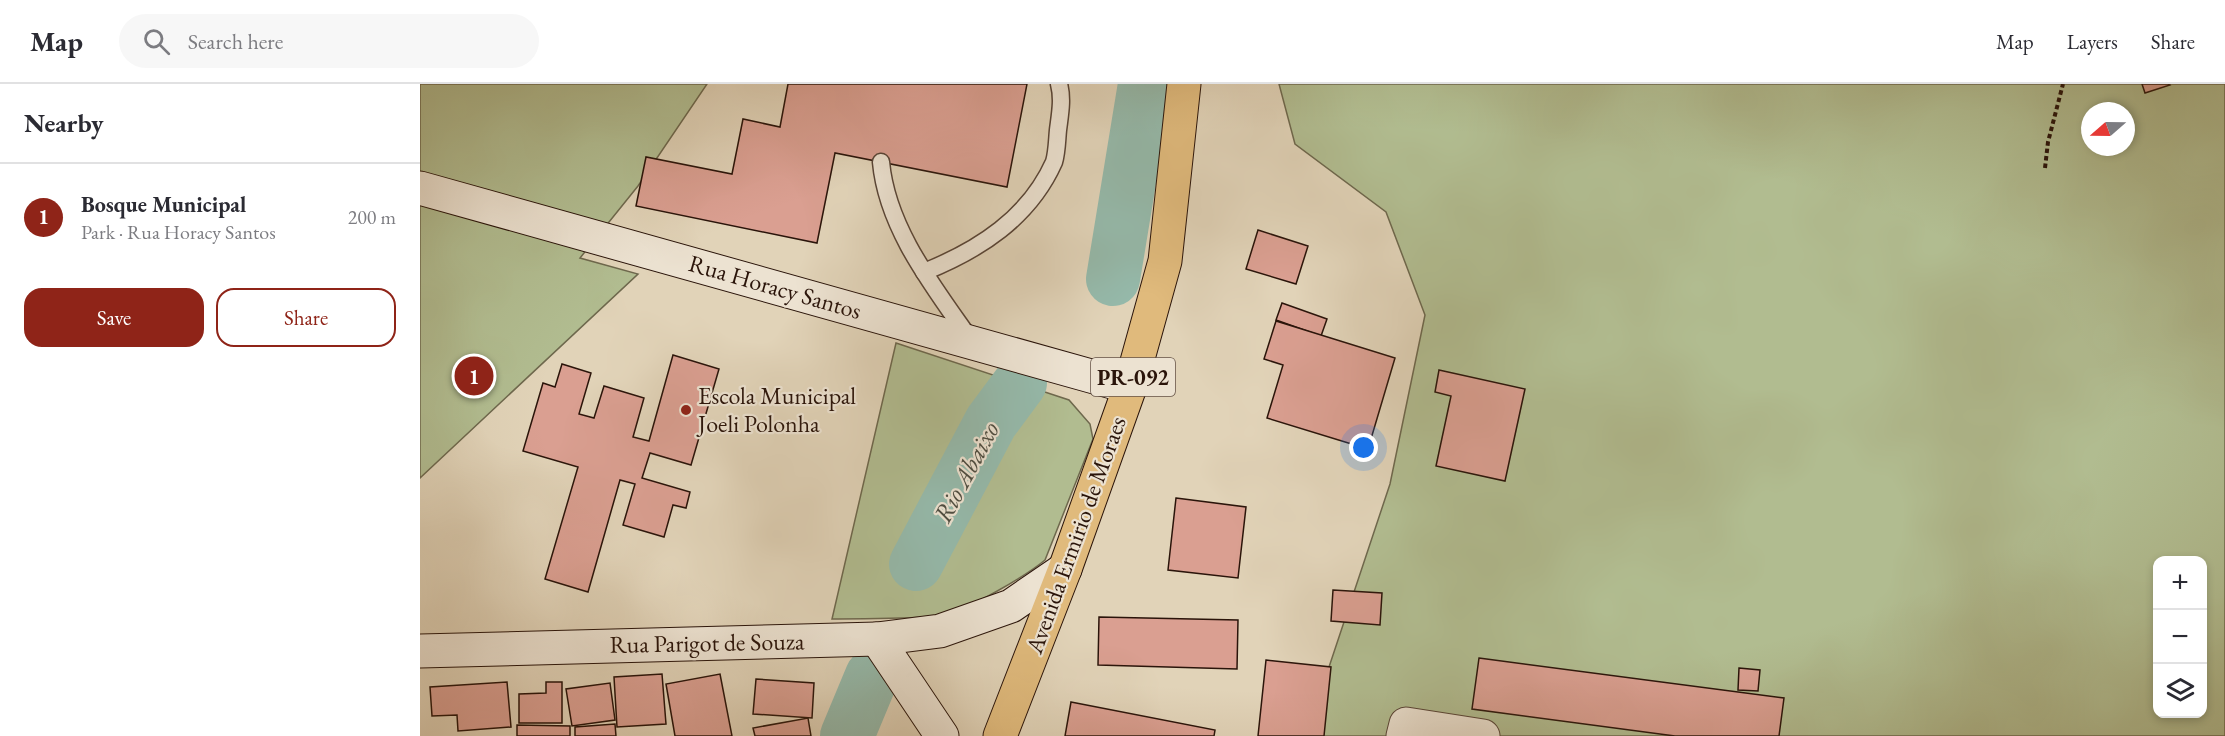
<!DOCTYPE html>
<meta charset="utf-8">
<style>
body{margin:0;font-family:"EB Garamond",serif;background:#f7f7f7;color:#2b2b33}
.controls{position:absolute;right:18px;bottom:18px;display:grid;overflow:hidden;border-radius:12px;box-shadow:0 3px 9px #0003}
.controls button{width:54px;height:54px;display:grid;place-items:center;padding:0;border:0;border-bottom:2px solid #e1e1e2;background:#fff;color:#2b2b33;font:30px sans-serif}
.compass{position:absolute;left:1661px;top:18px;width:54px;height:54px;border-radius:50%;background:#fff;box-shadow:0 3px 9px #0003;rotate:250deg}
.you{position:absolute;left:944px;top:364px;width:21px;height:21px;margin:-15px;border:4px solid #fff;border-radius:50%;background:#1a73e8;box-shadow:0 0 0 9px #1a73e833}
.badge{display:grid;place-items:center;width:39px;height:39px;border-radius:50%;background:#8f2418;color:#fff;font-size:20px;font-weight:700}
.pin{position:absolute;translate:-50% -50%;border:3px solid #fff;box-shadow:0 2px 6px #0006}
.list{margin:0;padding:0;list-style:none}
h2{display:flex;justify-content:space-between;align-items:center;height:78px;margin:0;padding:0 24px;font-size:26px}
h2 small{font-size:20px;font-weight:400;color:#7c7c81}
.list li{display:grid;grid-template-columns:39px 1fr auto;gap:18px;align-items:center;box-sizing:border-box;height:108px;padding:0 24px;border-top:2px solid #e1e1e2}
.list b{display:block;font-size:22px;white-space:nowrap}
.list p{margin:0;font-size:20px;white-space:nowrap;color:#7c7c81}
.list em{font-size:20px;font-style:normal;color:#7c7c81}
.actions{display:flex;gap:12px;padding:18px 24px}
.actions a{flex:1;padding:14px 0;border:2px solid #8f2418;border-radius:18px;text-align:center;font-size:21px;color:#8f2418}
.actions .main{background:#8f2418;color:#fff}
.icon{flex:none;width:33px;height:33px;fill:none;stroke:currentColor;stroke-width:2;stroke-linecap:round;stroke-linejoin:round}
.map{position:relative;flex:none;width:1805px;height:652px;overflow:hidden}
header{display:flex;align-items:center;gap:36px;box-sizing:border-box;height:84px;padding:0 30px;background:#fff;border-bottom:2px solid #e1e1e2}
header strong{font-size:28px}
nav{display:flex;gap:33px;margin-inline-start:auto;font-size:21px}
.search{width:420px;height:54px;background:#f7f7f7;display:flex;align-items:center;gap:15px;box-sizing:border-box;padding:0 21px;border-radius:33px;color:#7c7c81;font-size:22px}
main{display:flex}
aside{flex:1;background:#fff}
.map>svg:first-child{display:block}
</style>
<header>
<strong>Map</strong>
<div class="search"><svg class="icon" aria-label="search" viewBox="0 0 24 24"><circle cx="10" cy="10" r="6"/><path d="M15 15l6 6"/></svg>Search here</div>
<nav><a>Map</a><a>Layers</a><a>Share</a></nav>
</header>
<main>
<aside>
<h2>Nearby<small></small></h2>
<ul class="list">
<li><span class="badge">1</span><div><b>Bosque Municipal</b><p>Park · Rua Horacy Santos</p></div><em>200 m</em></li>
</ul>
<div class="actions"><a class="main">Save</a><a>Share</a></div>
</aside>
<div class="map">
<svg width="1805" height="652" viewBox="0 0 1805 652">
<rect width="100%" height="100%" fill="#e1d3b8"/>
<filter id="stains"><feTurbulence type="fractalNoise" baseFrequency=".00333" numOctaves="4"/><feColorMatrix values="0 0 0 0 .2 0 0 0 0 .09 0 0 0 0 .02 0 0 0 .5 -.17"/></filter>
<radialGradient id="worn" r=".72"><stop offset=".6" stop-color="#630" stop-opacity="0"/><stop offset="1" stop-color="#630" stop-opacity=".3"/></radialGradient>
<g fill="#b1bc90" stroke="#6e684d" stroke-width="1.5" fill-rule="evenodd">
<path d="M0,0H287L218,102L160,174L218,190L0,394Z"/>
<path d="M859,0H1805V652H886L970,400L1005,231L966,128L875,60ZM1670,27H1706V63H1670ZM1738,476H1782V630H1738Z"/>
<path d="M476,259L649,316L670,340L673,355L625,476C607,491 545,528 523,531C487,536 448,534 412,535Z"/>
</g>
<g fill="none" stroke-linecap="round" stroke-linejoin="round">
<g stroke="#95b9aa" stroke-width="54">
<path d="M693,195L725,0"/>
<path d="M496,480L571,338L600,299"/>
<path d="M427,652L452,592"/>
</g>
</g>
<g fill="#da9f91" stroke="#2a140a" stroke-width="1.5">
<path d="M368,0H607L587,103L415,69L397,159L216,122L226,73L312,90L323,35L360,43Z"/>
<path d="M1722,0H1749L1750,1L1725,9Z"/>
<path d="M838,146L888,162L876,200L826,185Z"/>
<path d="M862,219L907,235L901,252L856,236Z"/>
<path d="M856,237L975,274L948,365L847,334L863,281L844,275Z"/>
<path d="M253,271L299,285L271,381L230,369L222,394L270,408L266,424L253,421L244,453L203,441L215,400L200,396L168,508L125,495L158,383L103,367L123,299L135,303L142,280L171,289L159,330L174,334L184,302L224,314L213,353L229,357Z"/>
<path d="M1019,286L1105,305L1085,397L1016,382L1031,312L1015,308Z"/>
<path d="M756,414L826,423L818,494L748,486Z"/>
<path d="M913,506L962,509L960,541L911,537Z"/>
<path d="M679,533L818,536L817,585L678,581Z"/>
<path d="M1059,574L1364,614L1359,652H1255L1052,625Z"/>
<path d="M846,576L911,583L904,652H838Z"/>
<path d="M1319,584L1340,586L1338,607L1318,606Z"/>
<path d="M242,590L246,640L197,643L194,593Z"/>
<path d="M300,590L312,652H255L246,600Z"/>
<path d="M336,595L394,599L392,634L333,630Z"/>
<path d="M87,598L91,643L38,647L37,631L12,632L10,603Z"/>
<path d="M126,598H142V639H99V610L126,609Z"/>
<path d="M190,599L195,636L152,642L146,605Z"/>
<path d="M651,618L795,646L794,652H645Z"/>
<path d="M388,634L391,652H335L333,644Z"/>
<path d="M195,640L196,652H155V643Z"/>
<path d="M97,641L150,642V652H97Z"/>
</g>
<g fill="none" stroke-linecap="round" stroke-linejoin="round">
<defs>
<g id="lane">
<path d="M461,78C467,144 513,202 550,255"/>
<path d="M504,188C559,166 609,134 634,78C637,68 637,56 638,46C640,30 643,15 639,0"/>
</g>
<path id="street" d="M983,652L986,640L1063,652"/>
<g id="secondary">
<path d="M0,104L710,303"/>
<path d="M457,555L522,652"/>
<path d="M0,567L457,555L520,547L591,522L645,485"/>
</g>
<path id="primary" d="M580,652L645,485L710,303L745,177L764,0"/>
</defs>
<use href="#lane" stroke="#584436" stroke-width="19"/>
<use href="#street" stroke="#584436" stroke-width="35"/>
<use href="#secondary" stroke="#2a140a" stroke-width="35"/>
<use href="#primary" stroke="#2a140a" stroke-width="35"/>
<path stroke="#2a140a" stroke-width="4" stroke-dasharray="4.5 3" stroke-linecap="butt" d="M1625,84L1628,58L1643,0"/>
<use href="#lane" stroke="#ece2d1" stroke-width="16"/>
<use href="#street" stroke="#ece2d1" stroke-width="33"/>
<use href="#secondary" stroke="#ece2d1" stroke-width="33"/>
<use href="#primary" stroke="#e0ba7c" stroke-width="33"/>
</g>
<circle fill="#8f2418" stroke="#ece2d1" stroke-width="2" cx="266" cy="326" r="6"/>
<g text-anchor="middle" stroke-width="4.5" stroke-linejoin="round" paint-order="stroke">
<rect fill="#ece2d1" stroke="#645246" stroke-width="1.5" x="671" y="274" width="84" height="38" rx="4.5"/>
<g font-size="22" font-weight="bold" fill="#2a140a">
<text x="713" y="301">PR-092</text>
</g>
<g font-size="24" fill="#2a140a" stroke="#ece2d1">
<text transform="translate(355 203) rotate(16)" y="8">Rua Horacy Santos</text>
<text transform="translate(656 451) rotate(-70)" y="8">Avenida Ermirio de Moraes</text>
<text transform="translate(287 559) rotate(-1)" y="8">Rua Parigot de Souza</text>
</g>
<g font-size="24" fill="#2a140a" stroke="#ece2d1" text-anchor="start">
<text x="278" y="320">Escola Municipal<tspan x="278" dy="28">Joeli Polonha</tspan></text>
</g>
<g font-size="26" font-style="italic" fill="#4f4e42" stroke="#ece2d1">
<text transform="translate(546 388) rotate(-62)" y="9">Rio Abaixo</text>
</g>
</g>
<rect width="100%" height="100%" filter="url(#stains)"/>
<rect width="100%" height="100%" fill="url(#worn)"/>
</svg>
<div class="controls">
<button>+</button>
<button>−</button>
<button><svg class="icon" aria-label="layers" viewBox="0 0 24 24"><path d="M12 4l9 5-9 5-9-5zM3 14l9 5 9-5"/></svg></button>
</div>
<svg class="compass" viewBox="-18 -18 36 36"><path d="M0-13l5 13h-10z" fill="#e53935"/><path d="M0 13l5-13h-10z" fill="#7c7c81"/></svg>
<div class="you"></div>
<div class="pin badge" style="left:54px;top:292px">1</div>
</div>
</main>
